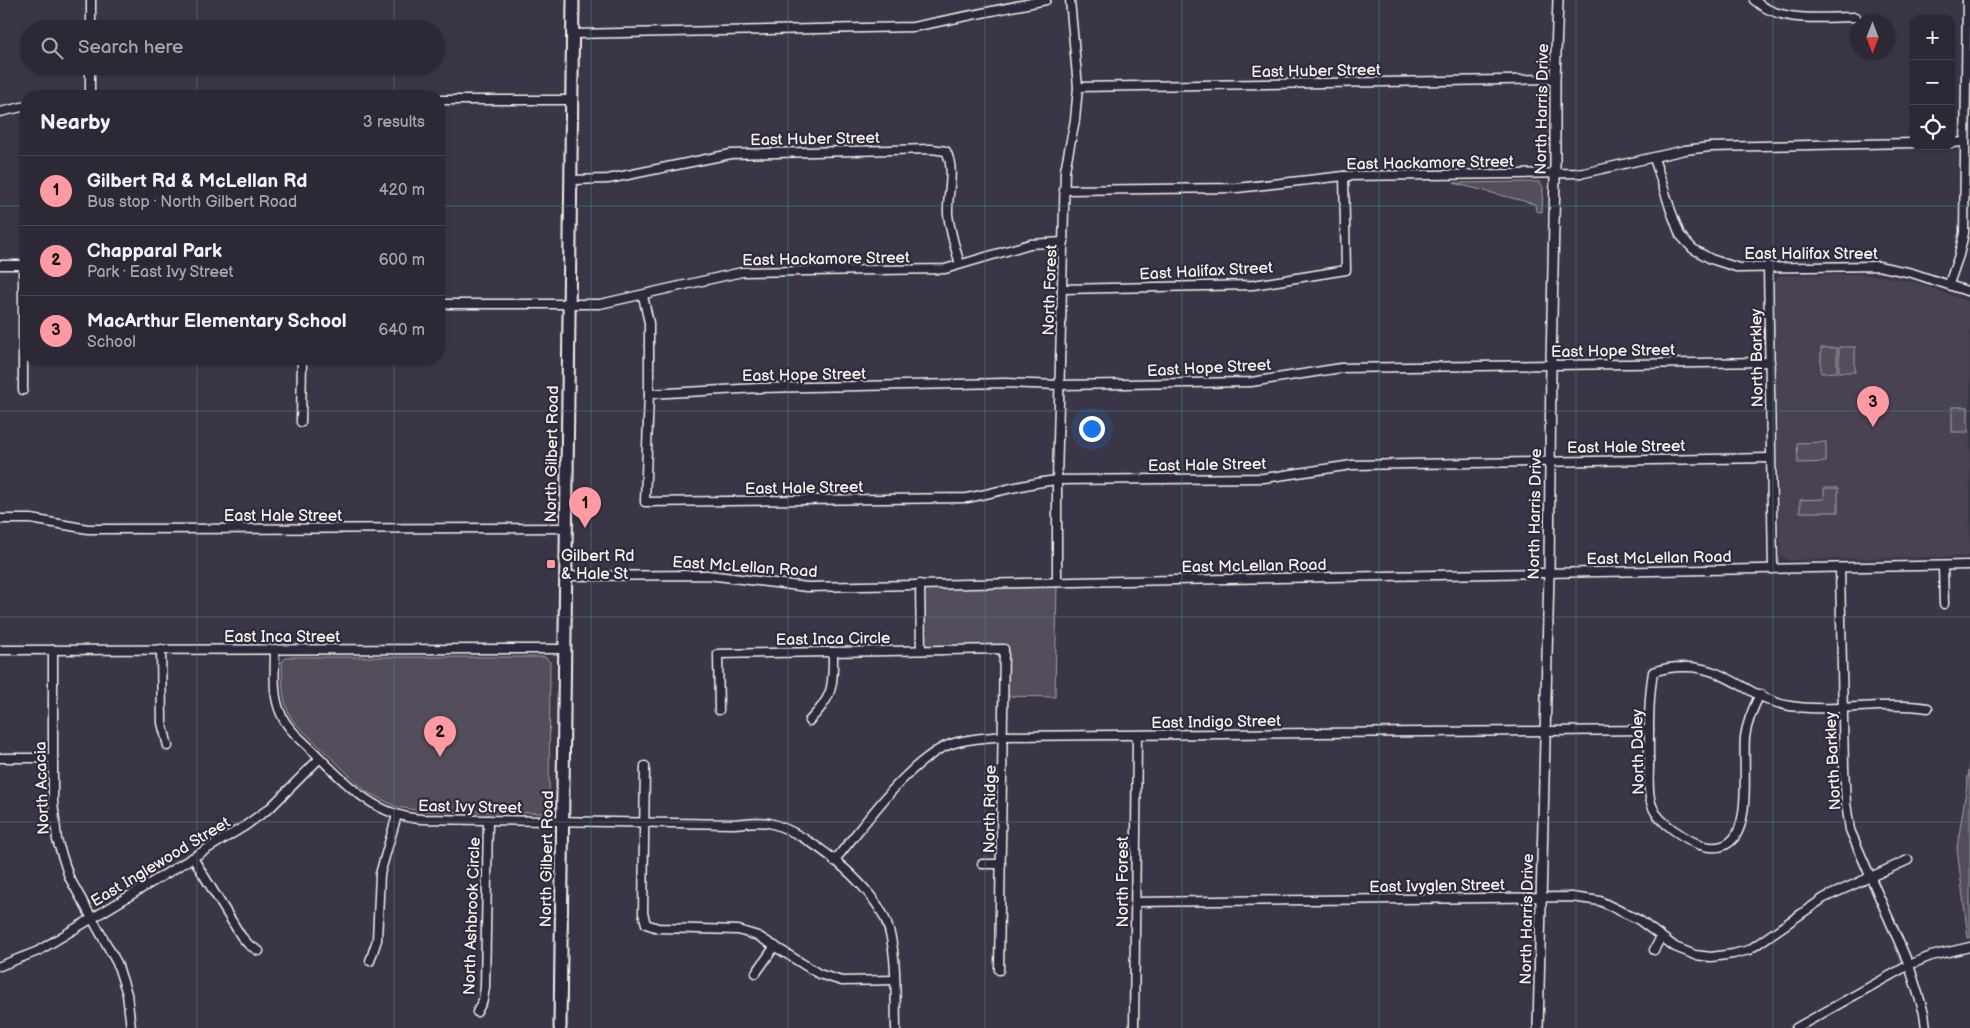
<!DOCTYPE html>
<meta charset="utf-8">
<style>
body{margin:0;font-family:"Balsamiq Sans",sans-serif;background:#383441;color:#f1f3f6}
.controls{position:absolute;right:15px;top:15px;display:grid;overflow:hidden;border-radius:10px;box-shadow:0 1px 4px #0004}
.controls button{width:45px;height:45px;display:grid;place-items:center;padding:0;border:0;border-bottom:1px solid #484450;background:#2c2835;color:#f1f3f6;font:25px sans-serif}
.compass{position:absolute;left:1850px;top:15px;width:45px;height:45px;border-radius:50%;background:#2c2835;box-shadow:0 1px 4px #0004;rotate:180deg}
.you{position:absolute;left:1091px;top:428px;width:18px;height:18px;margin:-12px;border:4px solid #fff;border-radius:50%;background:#1a73e8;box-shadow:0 0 0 8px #1a73e833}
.badge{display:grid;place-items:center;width:32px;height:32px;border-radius:50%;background:#ff9aa2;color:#111;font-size:16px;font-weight:700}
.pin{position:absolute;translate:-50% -41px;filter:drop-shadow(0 1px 2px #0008)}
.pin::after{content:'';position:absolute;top:26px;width:18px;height:15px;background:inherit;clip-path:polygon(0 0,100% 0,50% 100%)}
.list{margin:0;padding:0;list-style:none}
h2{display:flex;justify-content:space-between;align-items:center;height:65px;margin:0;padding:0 20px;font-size:21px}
h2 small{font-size:16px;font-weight:400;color:#a6a6ad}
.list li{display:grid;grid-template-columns:32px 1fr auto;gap:15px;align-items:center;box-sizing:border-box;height:70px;padding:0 20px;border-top:1px solid #484450}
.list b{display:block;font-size:19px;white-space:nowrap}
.list p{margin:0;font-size:16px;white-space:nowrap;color:#a6a6ad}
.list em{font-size:16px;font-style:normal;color:#a6a6ad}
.icon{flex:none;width:28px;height:28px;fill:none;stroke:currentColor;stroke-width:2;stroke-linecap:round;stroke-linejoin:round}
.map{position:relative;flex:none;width:1970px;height:1028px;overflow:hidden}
.search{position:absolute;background:#2c2835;box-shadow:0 1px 4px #0004;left:20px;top:20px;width:425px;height:55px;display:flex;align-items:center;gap:12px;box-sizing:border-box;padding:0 18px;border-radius:28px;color:#a6a6ad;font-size:19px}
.panel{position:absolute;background:#2c2835;box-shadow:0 1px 4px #0004;left:20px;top:90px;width:425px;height:275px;border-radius:20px}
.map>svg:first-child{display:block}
</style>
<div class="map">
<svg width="1970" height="1028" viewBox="0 0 1970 1028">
<rect width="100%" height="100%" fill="#3b3647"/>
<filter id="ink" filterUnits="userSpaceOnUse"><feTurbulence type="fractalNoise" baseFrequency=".02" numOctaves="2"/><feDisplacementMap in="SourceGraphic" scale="10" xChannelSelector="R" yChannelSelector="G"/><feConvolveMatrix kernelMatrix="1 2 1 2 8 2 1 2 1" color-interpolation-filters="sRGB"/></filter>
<g filter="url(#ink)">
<path fill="#484352" d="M1861,274L1882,276L1916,283L1970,302V556L1788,560L1780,555L1773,283L1779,276Z"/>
<g fill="#534e5c" stroke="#a4a0a2">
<path d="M1539,182L1543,187L1542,212L1536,211L1535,204L1454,183Z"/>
<rect x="1839" y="347" width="16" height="25"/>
<path d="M1821,348H1837V372L1821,373Z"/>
<rect x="1952" y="407" width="16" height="25"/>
<path d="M1826,442V462L1798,463L1797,443Z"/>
<path d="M1824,488H1838V512H1800V500L1824,499Z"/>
<path d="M1057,582L1055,697L1004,696V649L921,650L920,584Z"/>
<path d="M290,657H545L550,662L549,806L543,813L424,811L397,807L367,792L293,721C281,701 283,685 282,662L285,658Z"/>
<path d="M1970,765V938H1968L1957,848Z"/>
</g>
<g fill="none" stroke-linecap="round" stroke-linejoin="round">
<defs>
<g id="minor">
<path d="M1754,0C1781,24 1822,17 1856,17"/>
<path d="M91,29V0"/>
<path d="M573,34L913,27L1046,0"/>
<path d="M1078,87L1555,79"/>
<path d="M90,96V66"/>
<path d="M439,100H572"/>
<path d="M0,112L26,106"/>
<path d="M1951,143L1964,142"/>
<path d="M1654,158L1671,211L1680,235L1693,249L1711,259L1739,268L1878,266L1912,273L1970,292"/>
<path d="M571,180L608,179L731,154L931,149L946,151C956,171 947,192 948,214C950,231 955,248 960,264"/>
<path d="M1064,190L1237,188L1344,176L1584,173L1685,150L1710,147L1914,143"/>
<path d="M0,265H26"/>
<path d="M1768,266L1773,569"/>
<path d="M1949,284L1959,255L1964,233L1967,0"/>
<path d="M1062,289L1253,285L1346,270L1344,176"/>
<path d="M643,296L649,323V394L645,502L967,498C998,492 1026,483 1057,480L1264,478L1352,465L1770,458"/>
<path d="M439,304H600L742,272L945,269L1030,244L1064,242"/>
<path d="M23,390V265"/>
<path d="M649,394L759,388L1006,383L1060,385L1251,382L1341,368L1770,362"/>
<path d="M301,422L302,359"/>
<path d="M0,519H31L88,529L567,528"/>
<path d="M1943,566L1944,604"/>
<path d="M1840,568L1844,768L1846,803L1850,830L1909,965L1924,1013L1926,1028"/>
<path d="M566,576L708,575L807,587L1970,565"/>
<path d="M1057,582V480L1065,170L1075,120L1078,87L1070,0"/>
<path d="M920,584L921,650"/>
<path d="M161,649L162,723L168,746"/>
<path d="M275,649C275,670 272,695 281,714C287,729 302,740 314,752C345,783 374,816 422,819L734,824C745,823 758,821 769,823C808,832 871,884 886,921C898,952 895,995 896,1028"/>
<path d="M0,650L565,649"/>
<path d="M53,650V801L57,840L69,877L117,963L127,994L131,1028"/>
<path d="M1760,694C1753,708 1747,722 1745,737C1743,762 1750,819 1734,838C1725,849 1713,849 1700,845C1686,839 1659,823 1653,808C1647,795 1649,777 1649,763C1649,733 1648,702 1653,672C1664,668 1672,667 1683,667C1725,665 1751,700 1790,706C1835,713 1882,701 1928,708"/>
<path d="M719,710L718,654L1004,649L999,970"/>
<path d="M809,721C834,696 833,686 833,652"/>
<path d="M0,758H53"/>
<path d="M645,766L643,913L646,924L658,928L738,930L758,936L819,974L842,981L895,980"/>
<path d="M193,858L241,936L249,945L259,951"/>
<path d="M834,861C863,827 909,759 951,744C968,738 986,738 1004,736L1649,730"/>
<path d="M982,864H1001"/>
<path d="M1136,902L1572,897L1600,901L1639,920L1675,947L1695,955L1711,957L1733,954L1749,950L1824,898L1908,860"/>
<path d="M1654,950L1661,937"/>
<path d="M370,961L377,940L380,874L397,815"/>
<path d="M0,966L38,951L245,826L271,807L320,758"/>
<path d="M756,973L775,946"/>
<path d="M477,1012L483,1000L485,987L488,820"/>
<path d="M1134,1028L1137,735"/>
<path d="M1796,1028L1909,965L1931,956L1970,947"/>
</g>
<path id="tertiary" d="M1538,1028L1549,573L1551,364L1555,174V79L1558,0"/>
<path id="primary" d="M560,1028L573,0"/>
</defs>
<use href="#minor" stroke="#f4f1e8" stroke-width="11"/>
<use href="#tertiary" stroke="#f4f1e8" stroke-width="12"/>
<use href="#primary" stroke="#f4f1e8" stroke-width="15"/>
<use href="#minor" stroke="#2f2a3d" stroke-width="8"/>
<use href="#tertiary" stroke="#2f2a3d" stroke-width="9"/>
<use href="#primary" stroke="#2f2a3d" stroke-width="11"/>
</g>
</g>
<path fill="none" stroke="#3d8f86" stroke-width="1" stroke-opacity="0.55" d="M197,0V29M394,0V29M591,0V1028M788,0V1028M985,0V1028M1182,0V1028M1379,0V1028M1576,0V1028M1773,0V1028M197,66V96M394,66V96M0,206H26M439,206H1970M197,359V1028M394,359V1028M0,411H1970M0,617H1970M0,822H1970"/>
<rect fill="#ff9aa2" stroke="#2f2a3d" stroke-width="2" x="546" y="559" width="10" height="10" rx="2.5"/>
<g text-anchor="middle" stroke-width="4.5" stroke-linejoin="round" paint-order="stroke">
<g font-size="16" fill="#f4f1e8" stroke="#2f2a3d">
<text transform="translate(1316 70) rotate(-1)" y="6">East Huber Street</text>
<text transform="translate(1541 109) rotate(-89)" y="6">North Harris Drive</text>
<text transform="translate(815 138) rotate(-1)" y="6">East Huber Street</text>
<text transform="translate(1430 162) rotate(-1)" y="6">East Hackamore Street</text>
<text x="1811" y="259">East Halifax Street</text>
<text transform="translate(826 258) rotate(-1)" y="6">East Hackamore Street</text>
<text transform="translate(1206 270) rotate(-3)" y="6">East Halifax Street</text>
<text transform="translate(1049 290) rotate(-88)" y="6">North Forest</text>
<text transform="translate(1613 350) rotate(-1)" y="6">East Hope Street</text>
<text transform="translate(1756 358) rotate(-91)" y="6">North Barkley</text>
<text transform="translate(1209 367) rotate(-3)" y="6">East Hope Street</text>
<text transform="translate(804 374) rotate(-1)" y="6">East Hope Street</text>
<text transform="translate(1626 446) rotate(-1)" y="6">East Hale Street</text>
<text transform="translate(551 454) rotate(-89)" y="6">North Gilbert Road</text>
<text transform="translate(1207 464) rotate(-1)" y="6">East Hale Street</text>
<text transform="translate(804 487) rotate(-1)" y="6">East Hale Street</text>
<text transform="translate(1534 514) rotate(-89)" y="6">North Harris Drive</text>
<text x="283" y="521">East Hale Street</text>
<text transform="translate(1659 557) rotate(-1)" y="6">East McLellan Road</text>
<text transform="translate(1254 565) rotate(-1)" y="6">East McLellan Road</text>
<text transform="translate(745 566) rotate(4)" y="6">East McLellan Road</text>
<text x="282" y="642">East Inca Street</text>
<text transform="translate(833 638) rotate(-1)" y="6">East Inca Circle</text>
<text transform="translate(1216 721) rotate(-1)" y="6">East Indigo Street</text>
<text transform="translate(1637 752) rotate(-91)" y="6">North Daley</text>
<text transform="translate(1832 761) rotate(-93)" y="6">North Barkley</text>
<text transform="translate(41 788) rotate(-92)" y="6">North Acacia</text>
<text transform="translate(470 806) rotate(1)" y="6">East Ivy Street</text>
<text transform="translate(989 809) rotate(-89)" y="6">North Ridge</text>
<text transform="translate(546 859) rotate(-89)" y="6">North Gilbert Road</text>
<text transform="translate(160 861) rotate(-31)" y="6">East Inglewood Street</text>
<text transform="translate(1122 882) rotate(-90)" y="6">North Forest</text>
<text transform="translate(1437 885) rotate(-1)" y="6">East Ivyglen Street</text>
<text transform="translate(471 916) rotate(-88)" y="6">North Ashbrook Circle</text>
<text transform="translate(1526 919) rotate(-89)" y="6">North Harris Drive</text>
</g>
<g font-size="16" fill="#f4f1e8" stroke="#2f2a3d" text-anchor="start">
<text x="561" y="561">Gilbert Rd<tspan x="561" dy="18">&amp; Hale St</tspan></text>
</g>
</g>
</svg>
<div class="controls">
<button>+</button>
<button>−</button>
<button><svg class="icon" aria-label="locate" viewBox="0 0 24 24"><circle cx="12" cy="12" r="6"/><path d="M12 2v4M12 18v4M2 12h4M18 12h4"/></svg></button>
</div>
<svg class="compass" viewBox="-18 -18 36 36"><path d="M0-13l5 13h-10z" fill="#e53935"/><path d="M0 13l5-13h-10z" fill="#a6a6ad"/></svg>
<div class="you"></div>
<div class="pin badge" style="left:585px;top:528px">1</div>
<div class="pin badge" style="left:440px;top:757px">2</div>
<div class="pin badge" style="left:1873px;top:427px">3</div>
<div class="search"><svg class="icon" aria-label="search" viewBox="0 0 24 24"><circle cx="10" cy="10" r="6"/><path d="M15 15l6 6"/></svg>Search here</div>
<section class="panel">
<h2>Nearby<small>3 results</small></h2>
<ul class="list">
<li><span class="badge">1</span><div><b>Gilbert Rd &amp; McLellan Rd</b><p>Bus stop · North Gilbert Road</p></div><em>420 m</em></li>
<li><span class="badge">2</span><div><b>Chapparal Park</b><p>Park · East Ivy Street</p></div><em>600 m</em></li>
<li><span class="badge">3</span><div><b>MacArthur Elementary School</b><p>School</p></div><em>640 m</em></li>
</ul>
</section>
</div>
